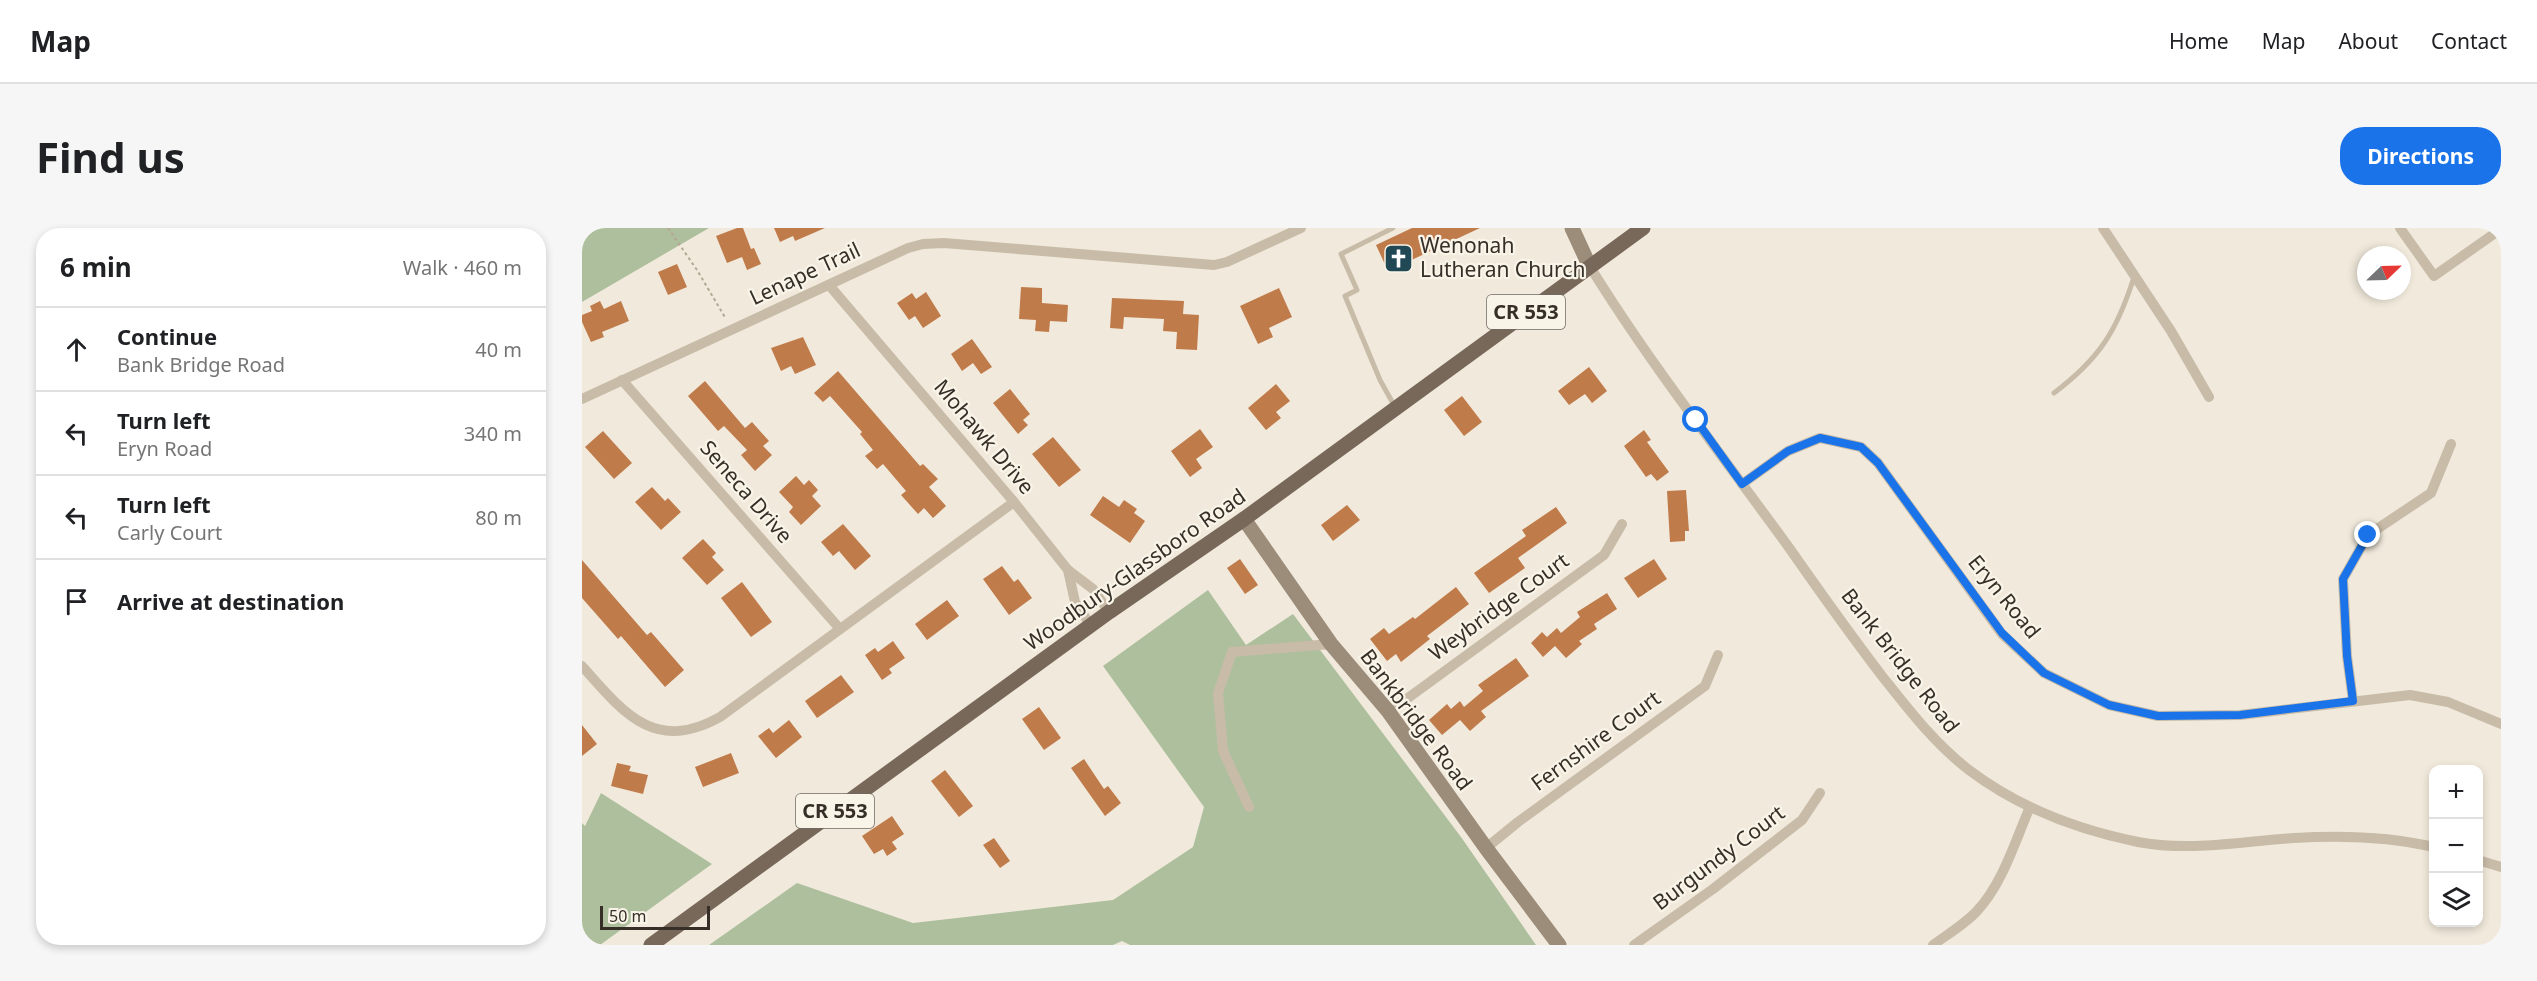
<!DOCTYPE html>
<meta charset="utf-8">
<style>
body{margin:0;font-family:"Noto Sans",sans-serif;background:#f6f6f6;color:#202124}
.controls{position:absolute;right:18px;bottom:18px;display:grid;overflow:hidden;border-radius:12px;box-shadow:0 3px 9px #0003}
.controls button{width:54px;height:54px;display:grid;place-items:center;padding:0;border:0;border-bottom:2px solid #e0e0e0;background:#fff;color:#202124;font:30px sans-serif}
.compass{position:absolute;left:1775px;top:18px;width:54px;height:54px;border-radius:50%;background:#fff;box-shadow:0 3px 9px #0003;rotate:67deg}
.scale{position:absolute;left:18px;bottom:15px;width:110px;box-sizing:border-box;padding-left:6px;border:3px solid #352f28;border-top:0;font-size:16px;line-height:21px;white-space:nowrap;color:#352f28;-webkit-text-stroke:4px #f9f4e8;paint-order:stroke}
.stop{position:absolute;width:18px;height:18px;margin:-14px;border:4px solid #1a73e8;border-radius:50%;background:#fff}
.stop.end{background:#1a73e8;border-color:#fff;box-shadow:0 2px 6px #0008}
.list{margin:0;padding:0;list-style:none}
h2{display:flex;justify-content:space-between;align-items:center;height:78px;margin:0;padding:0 24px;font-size:26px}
h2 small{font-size:20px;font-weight:400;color:#757577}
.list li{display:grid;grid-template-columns:39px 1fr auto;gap:18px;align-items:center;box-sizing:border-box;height:84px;padding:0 24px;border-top:2px solid #e0e0e0}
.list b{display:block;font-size:22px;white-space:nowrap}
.list p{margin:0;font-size:20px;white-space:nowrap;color:#757577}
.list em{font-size:20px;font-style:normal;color:#757577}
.icon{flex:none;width:33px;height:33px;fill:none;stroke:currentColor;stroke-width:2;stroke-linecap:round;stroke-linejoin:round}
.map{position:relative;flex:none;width:1919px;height:717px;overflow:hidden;border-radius:24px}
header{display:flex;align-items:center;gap:36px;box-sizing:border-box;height:84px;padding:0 30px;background:#fff;border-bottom:2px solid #e0e0e0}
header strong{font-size:28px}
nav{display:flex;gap:33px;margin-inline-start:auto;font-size:21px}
.intro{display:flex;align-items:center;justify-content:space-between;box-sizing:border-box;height:144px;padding:0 36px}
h1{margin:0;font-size:42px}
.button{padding:15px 27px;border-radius:24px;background:#1a73e8;color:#fff;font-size:21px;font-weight:700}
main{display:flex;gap:36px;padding:0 36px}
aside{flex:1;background:#fff;border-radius:24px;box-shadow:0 3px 9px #0003}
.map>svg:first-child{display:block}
</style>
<header>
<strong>Map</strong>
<nav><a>Home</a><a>Map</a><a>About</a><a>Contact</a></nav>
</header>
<div class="intro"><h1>Find us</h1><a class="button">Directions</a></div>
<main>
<aside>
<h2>6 min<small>Walk · 460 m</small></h2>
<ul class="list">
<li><svg class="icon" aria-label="ahead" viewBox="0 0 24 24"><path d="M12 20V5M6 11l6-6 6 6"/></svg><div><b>Continue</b><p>Bank Bridge Road</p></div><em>40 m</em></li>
<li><svg class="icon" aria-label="left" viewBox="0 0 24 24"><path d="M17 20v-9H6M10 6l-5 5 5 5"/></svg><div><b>Turn left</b><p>Eryn Road</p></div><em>340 m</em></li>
<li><svg class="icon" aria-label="left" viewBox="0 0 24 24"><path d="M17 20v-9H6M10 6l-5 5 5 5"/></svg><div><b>Turn left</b><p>Carly Court</p></div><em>80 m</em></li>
<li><svg class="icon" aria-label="arrive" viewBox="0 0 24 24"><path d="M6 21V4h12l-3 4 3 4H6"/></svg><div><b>Arrive at destination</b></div></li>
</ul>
</aside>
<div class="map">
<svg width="1919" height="717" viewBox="0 0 1919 717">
<rect width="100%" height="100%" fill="#f1eadc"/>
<g fill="#aebf9d">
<path d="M0,0H127L0,74Z"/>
<path d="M626,362L664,417L711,386L879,609L954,717H548L540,713L531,717H127L215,655L331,695L531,672L611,619L622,579L521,438Z"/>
<path d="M19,565L130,636L18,717H0V595L3,598Z"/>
</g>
<g fill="#c07b4b">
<path d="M155,0H161L169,21L172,20L179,36L165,42L160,29L145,35L134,8Z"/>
<path d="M192,0H243L213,13L211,8L198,14Z"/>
<path d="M830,0H898L806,43L794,17Z"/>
<path d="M95,36L105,59L86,67L76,44Z"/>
<path d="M439,59L460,60V75L486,77L485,94L468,93L467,104L453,103L454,92L437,91Z"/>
<path d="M697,60L710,89L687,100L691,109L676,116L658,78Z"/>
<path d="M344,64L359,88L341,100L333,88L327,92L315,75L330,65L334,71Z"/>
<path d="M530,70L602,73L601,86L617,87L615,122L594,121L595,104L581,103L582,91L542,89L541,101L528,100Z"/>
<path d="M18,73L22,81L39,73L47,93L20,104L22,109L9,114L0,94V87L10,83L8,78Z"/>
<path d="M221,109L234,137L213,146L209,138L199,143L189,120Z"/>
<path d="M390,111L410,139L399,146L391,135L380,143L369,126Z"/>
<path d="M1007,139L1025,163L1010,175L1003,166L987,177L976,163Z"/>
<path d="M256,143L338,238L341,236L356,251L347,259L364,278L351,290L342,280L336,286L319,267L324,263L301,236L295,241L283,228L291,222L278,206L280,204L248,168L241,174L232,165Z"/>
<path d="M123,153L163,200L170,194L187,213L181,218L190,227L173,243L159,227L165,222L142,198L136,203L106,168Z"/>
<path d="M694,156L708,173L694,184L699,190L684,202L666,180Z"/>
<path d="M428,161L448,186L441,192L446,197L436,206L411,175Z"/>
<path d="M880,168L900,194L882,208L862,182Z"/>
<path d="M618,201L631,219L614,231L620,240L608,249L589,223Z"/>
<path d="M1062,202L1069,212L1065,214L1087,244L1075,253L1069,246L1064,249L1042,218Z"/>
<path d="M21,203L50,235L32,251L3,219Z"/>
<path d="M471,209L499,242L477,259L450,226Z"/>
<path d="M214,248L222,257L227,252L236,262L230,268L239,278L219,297L207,284L211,279L197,264Z"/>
<path d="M70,259L83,273L86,270L99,284L79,302L53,274Z"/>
<path d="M1104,262L1107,303H1103V313L1088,314L1085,263Z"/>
<path d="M521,268L537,279L542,272L555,281L552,285L563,293L548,315L508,287Z"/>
<path d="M765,277L778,292L751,313L739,297Z"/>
<path d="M974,279L985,295L936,330L943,340L907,365L892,345L944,308L940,302Z"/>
<path d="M261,296L289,328L273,342L257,323L251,328L239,314Z"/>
<path d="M121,311L134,325L130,329L142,342L125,357L100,330Z"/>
<path d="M658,331L676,357L663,366L645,340Z"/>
<path d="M1072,331L1085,351L1056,370L1042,350Z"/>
<path d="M0,332L65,407L69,404L102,442L83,459L39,408L36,411L0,370Z"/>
<path d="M420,338L432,354L436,351L450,370L427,387L401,351Z"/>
<path d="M160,354L190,394L169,409L139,370Z"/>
<path d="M874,359L887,376L845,408L848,411L819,434L814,426L805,433L788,411L802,400L807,406L831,389L833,391Z"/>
<path d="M1025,365L1035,381L1012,396L1015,401L997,413L1000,416L984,430L973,418L961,429L949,415L960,404L965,409L975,400L979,405L998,389L995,384Z"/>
<path d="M365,372L377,388L345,412L333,396Z"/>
<path d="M311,413L323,430L307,441L310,445L300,452L283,427L293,420L296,424Z"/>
<path d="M934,430L947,448L899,483L904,489L888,503L878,492L860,507L847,492L865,476L869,481L878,473L882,479L901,463L896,457Z"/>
<path d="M259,447L272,464L235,490L223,473Z"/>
<path d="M457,479L479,510L462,522L440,491Z"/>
<path d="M207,492L220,509L194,530L176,508L187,500L191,505Z"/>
<path d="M0,497L15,516L0,528Z"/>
<path d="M149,525L157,545L121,559L113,539Z"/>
<path d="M502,531L522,561L526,558L539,575L523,588L489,540Z"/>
<path d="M35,535L49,538L47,543L66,547L61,566L29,558Z"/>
<path d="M363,542L391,578L377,589L349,553Z"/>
<path d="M310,588L322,606L310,614L315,621L305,628L301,621L292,626L280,608Z"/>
<path d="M412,610L428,633L418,640L401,617Z"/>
</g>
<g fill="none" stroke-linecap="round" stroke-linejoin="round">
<path stroke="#b4a793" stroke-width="2" stroke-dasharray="3 3" stroke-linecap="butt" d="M86,0L115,42L144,91"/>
<g stroke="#c8bca8" stroke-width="5">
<path d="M811,0L759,26L775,62L763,68L798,152L813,179"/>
<path d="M1472,165C1517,131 1535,103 1552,49"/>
</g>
<g stroke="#c8bca8" stroke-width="10">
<path d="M1521,0L1589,103L1627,169"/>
<path d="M1818,0L1852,48L1919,1"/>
<path d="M1007,37C1068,136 1140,227 1208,321C1238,364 1268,406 1300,448C1327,482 1352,515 1387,542C1436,579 1496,602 1556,614C1609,624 1660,613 1712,610C1759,607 1805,608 1852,619"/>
<path d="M247,57L432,274L486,342L511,361L527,384"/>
<path d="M40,152L258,401"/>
<path d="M0,171L326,20L341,16L362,15L632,37L645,34L719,0"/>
<path d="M1160,256L1206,223L1238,210L1279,219L1296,235L1420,406L1462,445L1527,477L1576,488L1658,487L1828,467L1866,474L1919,496"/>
<path d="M486,342L493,374L509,398"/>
<path d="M0,438C41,484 72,526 138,489L432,274"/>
<path d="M1771,473L1765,428L1761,351L1786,307L1849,265L1869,216"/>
<path d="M806,483L826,470L1022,327L1040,296"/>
<path d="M667,579L641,523L636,465L650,424L749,416"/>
<path d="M904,620L936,594L1123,458L1136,427"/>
<path d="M1896,632L1919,639"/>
<path d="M1052,717L1131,661L1220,592L1238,565"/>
<path d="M1351,717C1366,706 1383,696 1395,683C1421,655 1433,613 1448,579"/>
</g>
<g stroke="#9c8c7a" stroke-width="15">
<path d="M990,0L1007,37"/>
<path d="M662,291L749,416L806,483L904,620L977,717"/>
</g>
<path stroke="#77685a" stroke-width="15" d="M69,717L527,384L662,291L1061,0"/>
</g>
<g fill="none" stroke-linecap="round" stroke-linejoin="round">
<path stroke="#1a73e8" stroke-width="8" d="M1114,192L1160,256L1206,223L1238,210L1279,219L1296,235L1420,405L1462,445L1527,477L1576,488L1658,487L1771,473L1765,428L1761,351L1786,307"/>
</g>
<defs>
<symbol id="church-square" viewBox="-11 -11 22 22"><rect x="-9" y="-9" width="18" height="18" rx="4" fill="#204855" stroke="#f9f4e8"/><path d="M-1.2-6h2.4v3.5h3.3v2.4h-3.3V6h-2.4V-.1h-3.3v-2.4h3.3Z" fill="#fff"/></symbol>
</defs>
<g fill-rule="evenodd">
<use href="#church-square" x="800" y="14" width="33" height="33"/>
</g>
<g text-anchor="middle" stroke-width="4.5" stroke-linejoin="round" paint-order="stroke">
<g fill="#f9f4e8" stroke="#706a62" stroke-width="1.5">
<rect x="905" y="67" width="78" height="34" rx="4.5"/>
<rect x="214" y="566" width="78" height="34" rx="4.5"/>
</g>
<g font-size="20" font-weight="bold" fill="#352f28">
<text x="944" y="91">CR 553</text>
<text x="253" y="590">CR 553</text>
</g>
<g font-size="21" fill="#352f28" stroke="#f9f4e8" text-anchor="start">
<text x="838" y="25">Wenonah<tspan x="838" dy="24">Lutheran Church</tspan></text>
</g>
<g font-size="21" fill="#352f28" stroke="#f9f4e8">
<text transform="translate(223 46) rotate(-25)" y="7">Lenape Trail</text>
<text transform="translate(402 209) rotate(50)" y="7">Mohawk Drive</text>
<text transform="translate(164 264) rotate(49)" y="7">Seneca Drive</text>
<text transform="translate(553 342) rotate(-35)" y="7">Woodbury-Glassboro Road</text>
<text transform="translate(1422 369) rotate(51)" y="7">Eryn Road</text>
<text transform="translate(917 379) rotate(-36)" y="7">Weybridge Court</text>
<text transform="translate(1318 433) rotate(52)" y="7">Bank Bridge Road</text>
<text transform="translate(834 492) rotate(53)" y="7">Bankbridge Road</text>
<text transform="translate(1014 513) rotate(-36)" y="7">Fernshire Court</text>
<text transform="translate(1137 630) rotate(-37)" y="7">Burgundy Court</text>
</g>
</g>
</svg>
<div class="controls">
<button>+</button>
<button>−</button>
<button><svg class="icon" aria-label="layers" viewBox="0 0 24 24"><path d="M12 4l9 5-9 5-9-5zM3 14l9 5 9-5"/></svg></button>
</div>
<svg class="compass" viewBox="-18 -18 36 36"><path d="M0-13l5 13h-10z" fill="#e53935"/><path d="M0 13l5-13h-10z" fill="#757577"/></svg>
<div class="scale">50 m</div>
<div class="stop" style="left:1114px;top:192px"></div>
<div class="stop end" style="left:1786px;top:307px"></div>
</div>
</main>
